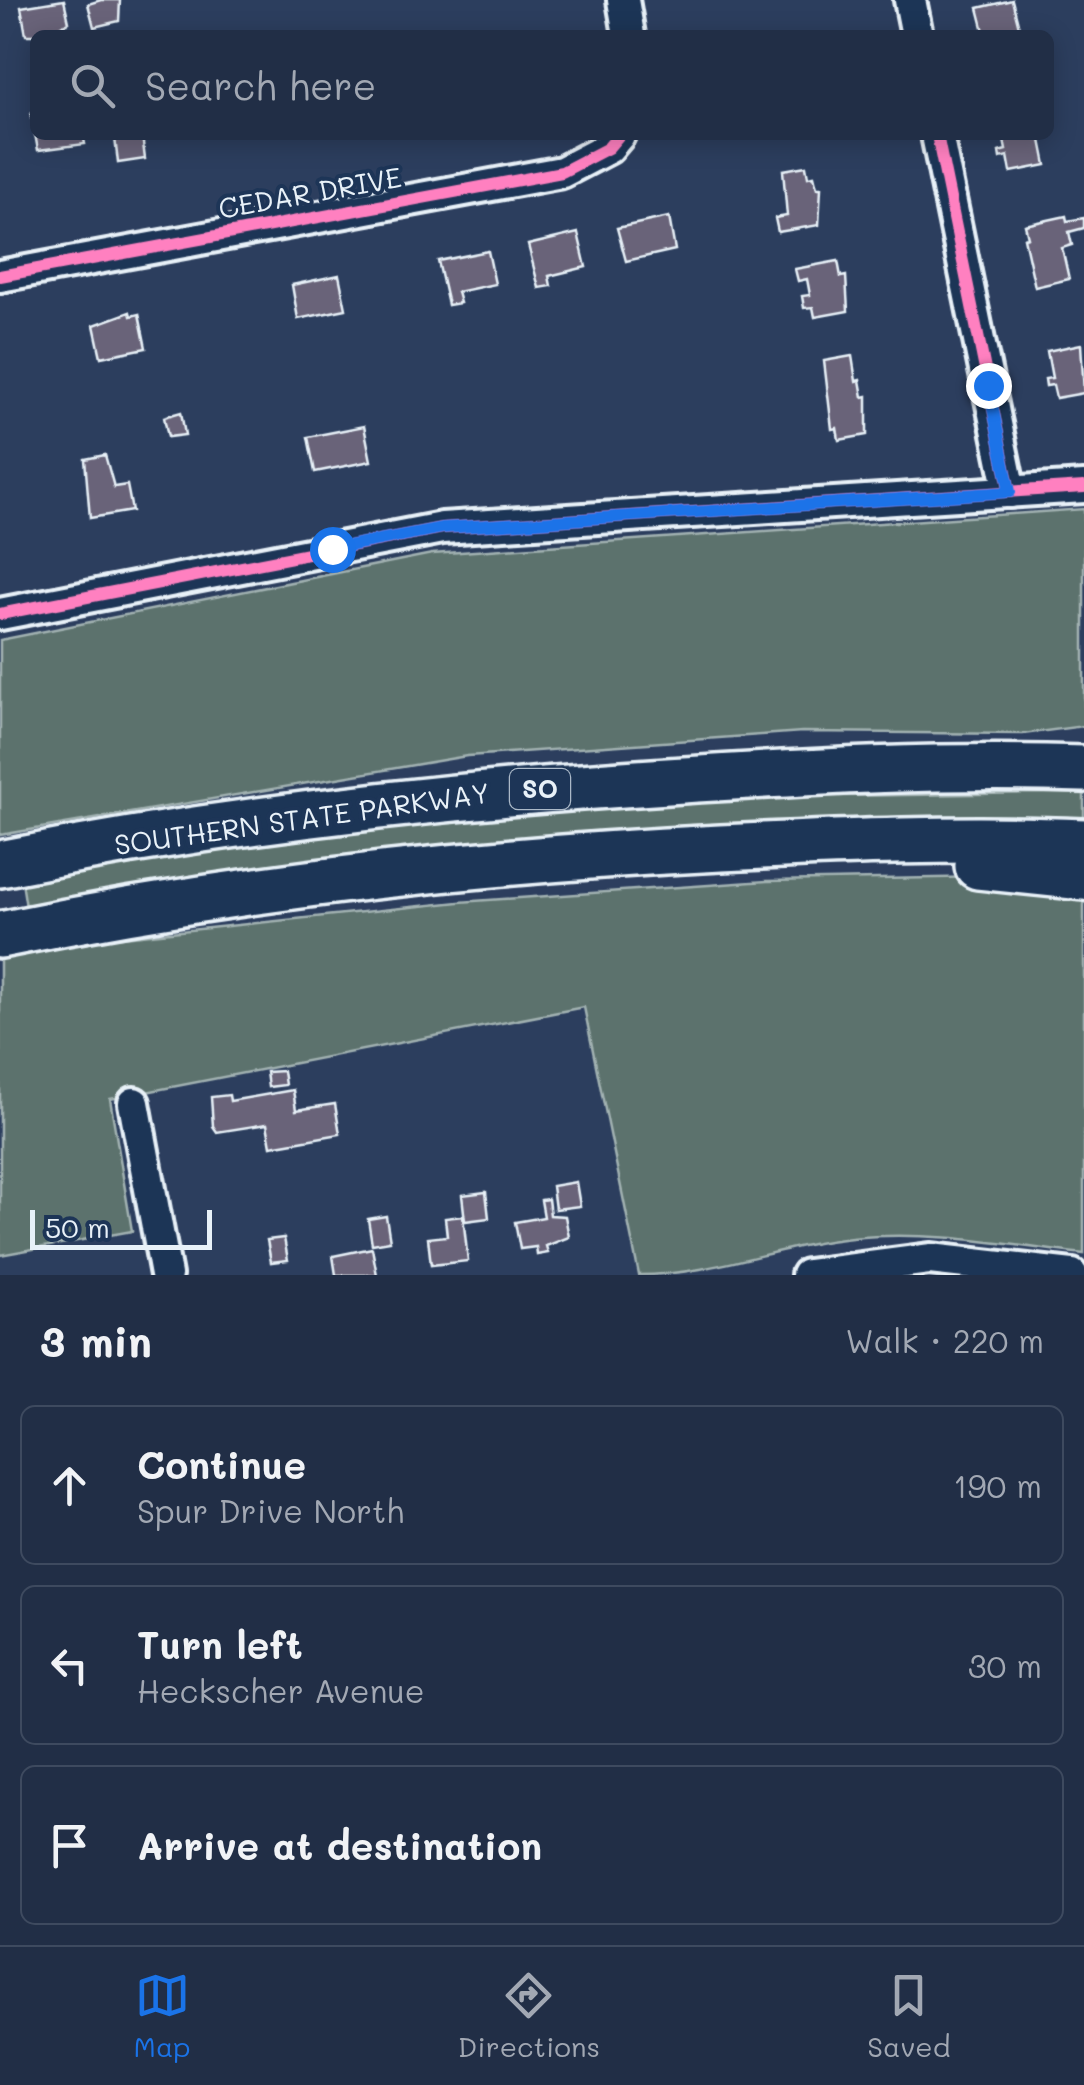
<!DOCTYPE html>
<meta charset="utf-8">
<style>
body{margin:0;font-family:Mali,sans-serif;background:#29364d;color:#f1f3f6}
.scale{position:absolute;left:30px;bottom:25px;width:182px;box-sizing:border-box;padding-left:10px;border:5px solid #e8f1f8;border-top:0;font-size:28px;line-height:35px;white-space:nowrap;color:#e8f1f8;-webkit-text-stroke:8px #1d3557;paint-order:stroke}
.stop{position:absolute;width:30px;height:30px;margin:-22px;border:8px solid #1a73e8;border-radius:50%;background:#fff}
.stop.end{background:#1a73e8;border-color:#fff;box-shadow:0 2px 10px #0008}
.list{margin:0;padding:0;list-style:none}
h2{display:flex;justify-content:space-between;align-items:center;height:130px;margin:0;padding:0 40px;font-size:42px}
h2 small{font-size:32px;font-weight:400;color:#a2a8b3}
.list li{display:grid;grid-template-columns:65px 1fr auto;gap:30px;align-items:center;box-sizing:border-box;height:160px;margin:0 20px 20px;padding:0 20px;border:2px solid #3e4a5f;border-radius:15px}
.list b{display:block;font-size:38px;white-space:nowrap}
.list p{margin:0;font-size:32px;white-space:nowrap;color:#a2a8b3}
.list em{font-size:32px;font-style:normal;color:#a2a8b3}
.icon{flex:none;width:55px;height:55px;fill:none;stroke:currentColor;stroke-width:2;stroke-linecap:round;stroke-linejoin:round}
.map{position:relative;flex:none;width:1084px;height:1275px;overflow:hidden}
.search{position:absolute;background:#212e46;box-shadow:0 5px 25px #0003;left:30px;right:30px;top:30px;height:110px;display:flex;align-items:center;gap:25px;box-sizing:border-box;padding:0 35px;border-radius:15px;color:#a2a8b3;font-size:38px}
.sheet{height:670px;background:#212e46}
nav{display:flex;justify-content:space-around;align-items:center;box-sizing:border-box;height:140px;border-top:2px solid #3e4a5f;background:#212e46;font-size:28px;color:#a2a8b3}
nav a{display:grid;justify-items:center;gap:5px}
nav .on{color:#1a73e8}
.map>svg:first-child{display:block}
</style>
<div class="map">
<svg width="1084" height="1275" viewBox="0 0 1084 1275">
<rect width="100%" height="100%" fill="#2c3e5e"/>
<filter id="ink" filterUnits="userSpaceOnUse"><feTurbulence type="fractalNoise" baseFrequency=".01" numOctaves="2"/><feDisplacementMap in="SourceGraphic" scale="20" xChannelSelector="R" yChannelSelector="G"/><feConvolveMatrix kernelMatrix="1 2 1 2 8 2 1 2 1" color-interpolation-filters="sRGB"/></filter>
<g filter="url(#ink)">
<g fill="#5c726d" stroke="#a2b2b2" stroke-width="2.5">
<path d="M1084,509V726L1023,734L802,732L467,756L0,835V640L432,554Z"/>
<path d="M1039,793L1084,794V821L705,825L300,862L26,907L22,882L297,836L706,798Z"/>
<path d="M991,877L1084,892V1254C1008,1245 929,1230 852,1238C781,1245 712,1275 639,1275L584,1007L110,1099L132,1231L0,1255V956L45,945L459,902L767,881Z"/>
</g>
<g fill="#696479" stroke="#e8f1f8" stroke-width="2.5">
<path d="M64,0L69,22L61,26L63,35H26L21,7Z"/>
<path d="M101,0H120L119,21L94,27L88,4Z"/>
<path d="M1012,0L1021,35H985L978,8Z"/>
<path d="M35,112V135L93,136L84,139L85,144L38,150L31,113Z"/>
<path d="M142,135L145,159L118,163L115,138Z"/>
<path d="M1003,135H1040L1046,165L1011,172L1008,156L1000,158L999,152L1006,150Z"/>
<path d="M806,166L808,177L814,176L817,188H821L819,225L778,232L775,218L787,216L783,170Z"/>
<path d="M1066,216L1067,221L1084,218V228L1069,232L1072,245L1062,248L1069,279L1035,287L1024,238L1028,237L1025,225Z"/>
<path d="M669,217L675,250L626,261L617,228Z"/>
<path d="M578,233L586,267L549,276L551,286L539,288L528,245Z"/>
<path d="M488,251L495,284L457,292L460,303L448,305L438,261Z"/>
<path d="M838,261L841,277L846,276L848,311L815,317L813,307L804,308L802,296L810,295L807,279L798,281L795,269Z"/>
<path d="M339,275L346,309L298,319L292,285Z"/>
<path d="M130,312L131,316L139,314L146,348L101,357L94,325Z"/>
<path d="M1081,344L1084,393L1056,398L1053,385L1046,386L1045,379L1052,378L1047,351Z"/>
<path d="M852,356L856,381L860,380L863,397L867,396V435L839,440L837,428L832,429L824,361Z"/>
<path d="M181,412L185,435L168,437L164,417Z"/>
<path d="M364,426L371,461L315,472L308,437Z"/>
<path d="M105,455L114,487L127,485L132,511L90,518L85,459Z"/>
<path d="M283,1071L285,1085L268,1087L266,1072Z"/>
<path d="M293,1090L296,1110L335,1104L340,1134L271,1146L267,1124L217,1132L213,1126L211,1097L229,1095L230,1101Z"/>
<path d="M576,1182L580,1206L555,1209L552,1186Z"/>
<path d="M486,1192L489,1218L465,1221L462,1195Z"/>
<path d="M548,1199L550,1215L565,1216L569,1237L546,1246L548,1253L537,1255L536,1247L520,1249L515,1222L544,1217L541,1200Z"/>
<path d="M386,1216L390,1241L372,1244L368,1219Z"/>
<path d="M463,1216L468,1261L431,1265L428,1238L447,1236L445,1218Z"/>
<path d="M284,1238L288,1260L271,1262L267,1240Z"/>
<path d="M372,1248L377,1275H336L333,1256Z"/>
</g>
<g fill="none" stroke-linecap="round" stroke-linejoin="round">
<defs>
<g id="minor">
<path d="M623,0L629,35"/>
<path d="M910,0L917,35"/>
<path d="M937,135L1010,492"/>
<path d="M0,276L562,172L608,148L619,135"/>
<path d="M0,614L442,528L1084,487"/>
<path d="M134,1103L166,1275"/>
<path d="M807,1275L930,1259L1072,1275"/>
</g>
<g id="highway">
<path d="M0,864C221,820 443,795 668,781C806,772 945,764 1084,769"/>
<path d="M978,866L1084,877"/>
<path d="M0,935C237,886 479,860 721,848C842,842 963,837 1084,842"/>
</g>
</defs>
<use href="#minor" stroke="#e8f1f8" stroke-width="38"/>
<use href="#highway" stroke="#e8f1f8" stroke-width="52"/>
<use href="#minor" stroke="#1d3557" stroke-width="30"/>
<use href="#highway" stroke="#1d3557" stroke-width="45"/>
<defs>
<g id="cycleway">
<path d="M937,135L1010,492"/>
<path d="M0,276L562,172L608,148L619,135"/>
<path d="M0,614L442,528L1084,487"/>
</g>
</defs>
<use href="#cycleway" stroke="#1d3557" stroke-width="19"/>
<use href="#cycleway" stroke="#ff80c0" stroke-width="12"/>
</g>
</g>
<g fill="none" stroke-linecap="round" stroke-linejoin="round" filter="url(#ink)">
<path stroke="#1a73e8" stroke-width="12" d="M332,549L442,528L1010,492L988,385"/>
</g>
<g text-anchor="middle" stroke-width="8" stroke-linejoin="round" paint-order="stroke">
<rect fill="#1d3557" stroke="#abb9c8" stroke-width="2.5" x="510" y="769" width="60" height="40" rx="8"/>
<g font-size="25" font-weight="bold" fill="#e8f1f8">
<text x="540" y="798">SO</text>
</g>
<g font-size="28" fill="#e8f1f8" stroke="#1d3557">
<text transform="translate(310 193) rotate(-10)" y="10">CEDAR DRIVE</text>
<text transform="translate(302 819) rotate(-8)" y="10">SOUTHERN STATE PARKWAY</text>
</g>
</g>
</svg>
<div class="scale">50 m</div>
<div class="stop" style="left:332px;top:549px"></div>
<div class="stop end" style="left:988px;top:385px"></div>
<div class="search"><svg class="icon" aria-label="search" viewBox="0 0 24 24"><circle cx="10" cy="10" r="6"/><path d="M15 15l6 6"/></svg>Search here</div>
</div>
<section class="sheet">
<h2>3 min<small>Walk · 220 m</small></h2>
<ul class="list">
<li><svg class="icon" aria-label="ahead" viewBox="0 0 24 24"><path d="M12 20V5M6 11l6-6 6 6"/></svg><div><b>Continue</b><p>Spur Drive North</p></div><em>190 m</em></li>
<li><svg class="icon" aria-label="left" viewBox="0 0 24 24"><path d="M17 20v-9H6M10 6l-5 5 5 5"/></svg><div><b>Turn left</b><p>Heckscher Avenue</p></div><em>30 m</em></li>
<li><svg class="icon" aria-label="arrive" viewBox="0 0 24 24"><path d="M6 21V4h12l-3 4 3 4H6"/></svg><div><b>Arrive at destination</b></div></li>
</ul>
</section>
<nav>
<a class="on"><svg class="icon" aria-label="map" viewBox="0 0 24 24"><path d="M3 6l6-2 6 2 6-2v14l-6 2-6-2-6 2zM9 4v14M15 6v14"/></svg>Map</a>
<a><svg class="icon" aria-label="directions" viewBox="0 0 24 24"><path d="M12 3l9 9-9 9-9-9zM9 14v-3h6M13 9l2 2-2 2"/></svg>Directions</a>
<a><svg class="icon" aria-label="saved" viewBox="0 0 24 24"><path d="M7 4h10v16l-5-4-5 4z"/></svg>Saved</a>
</nav>
